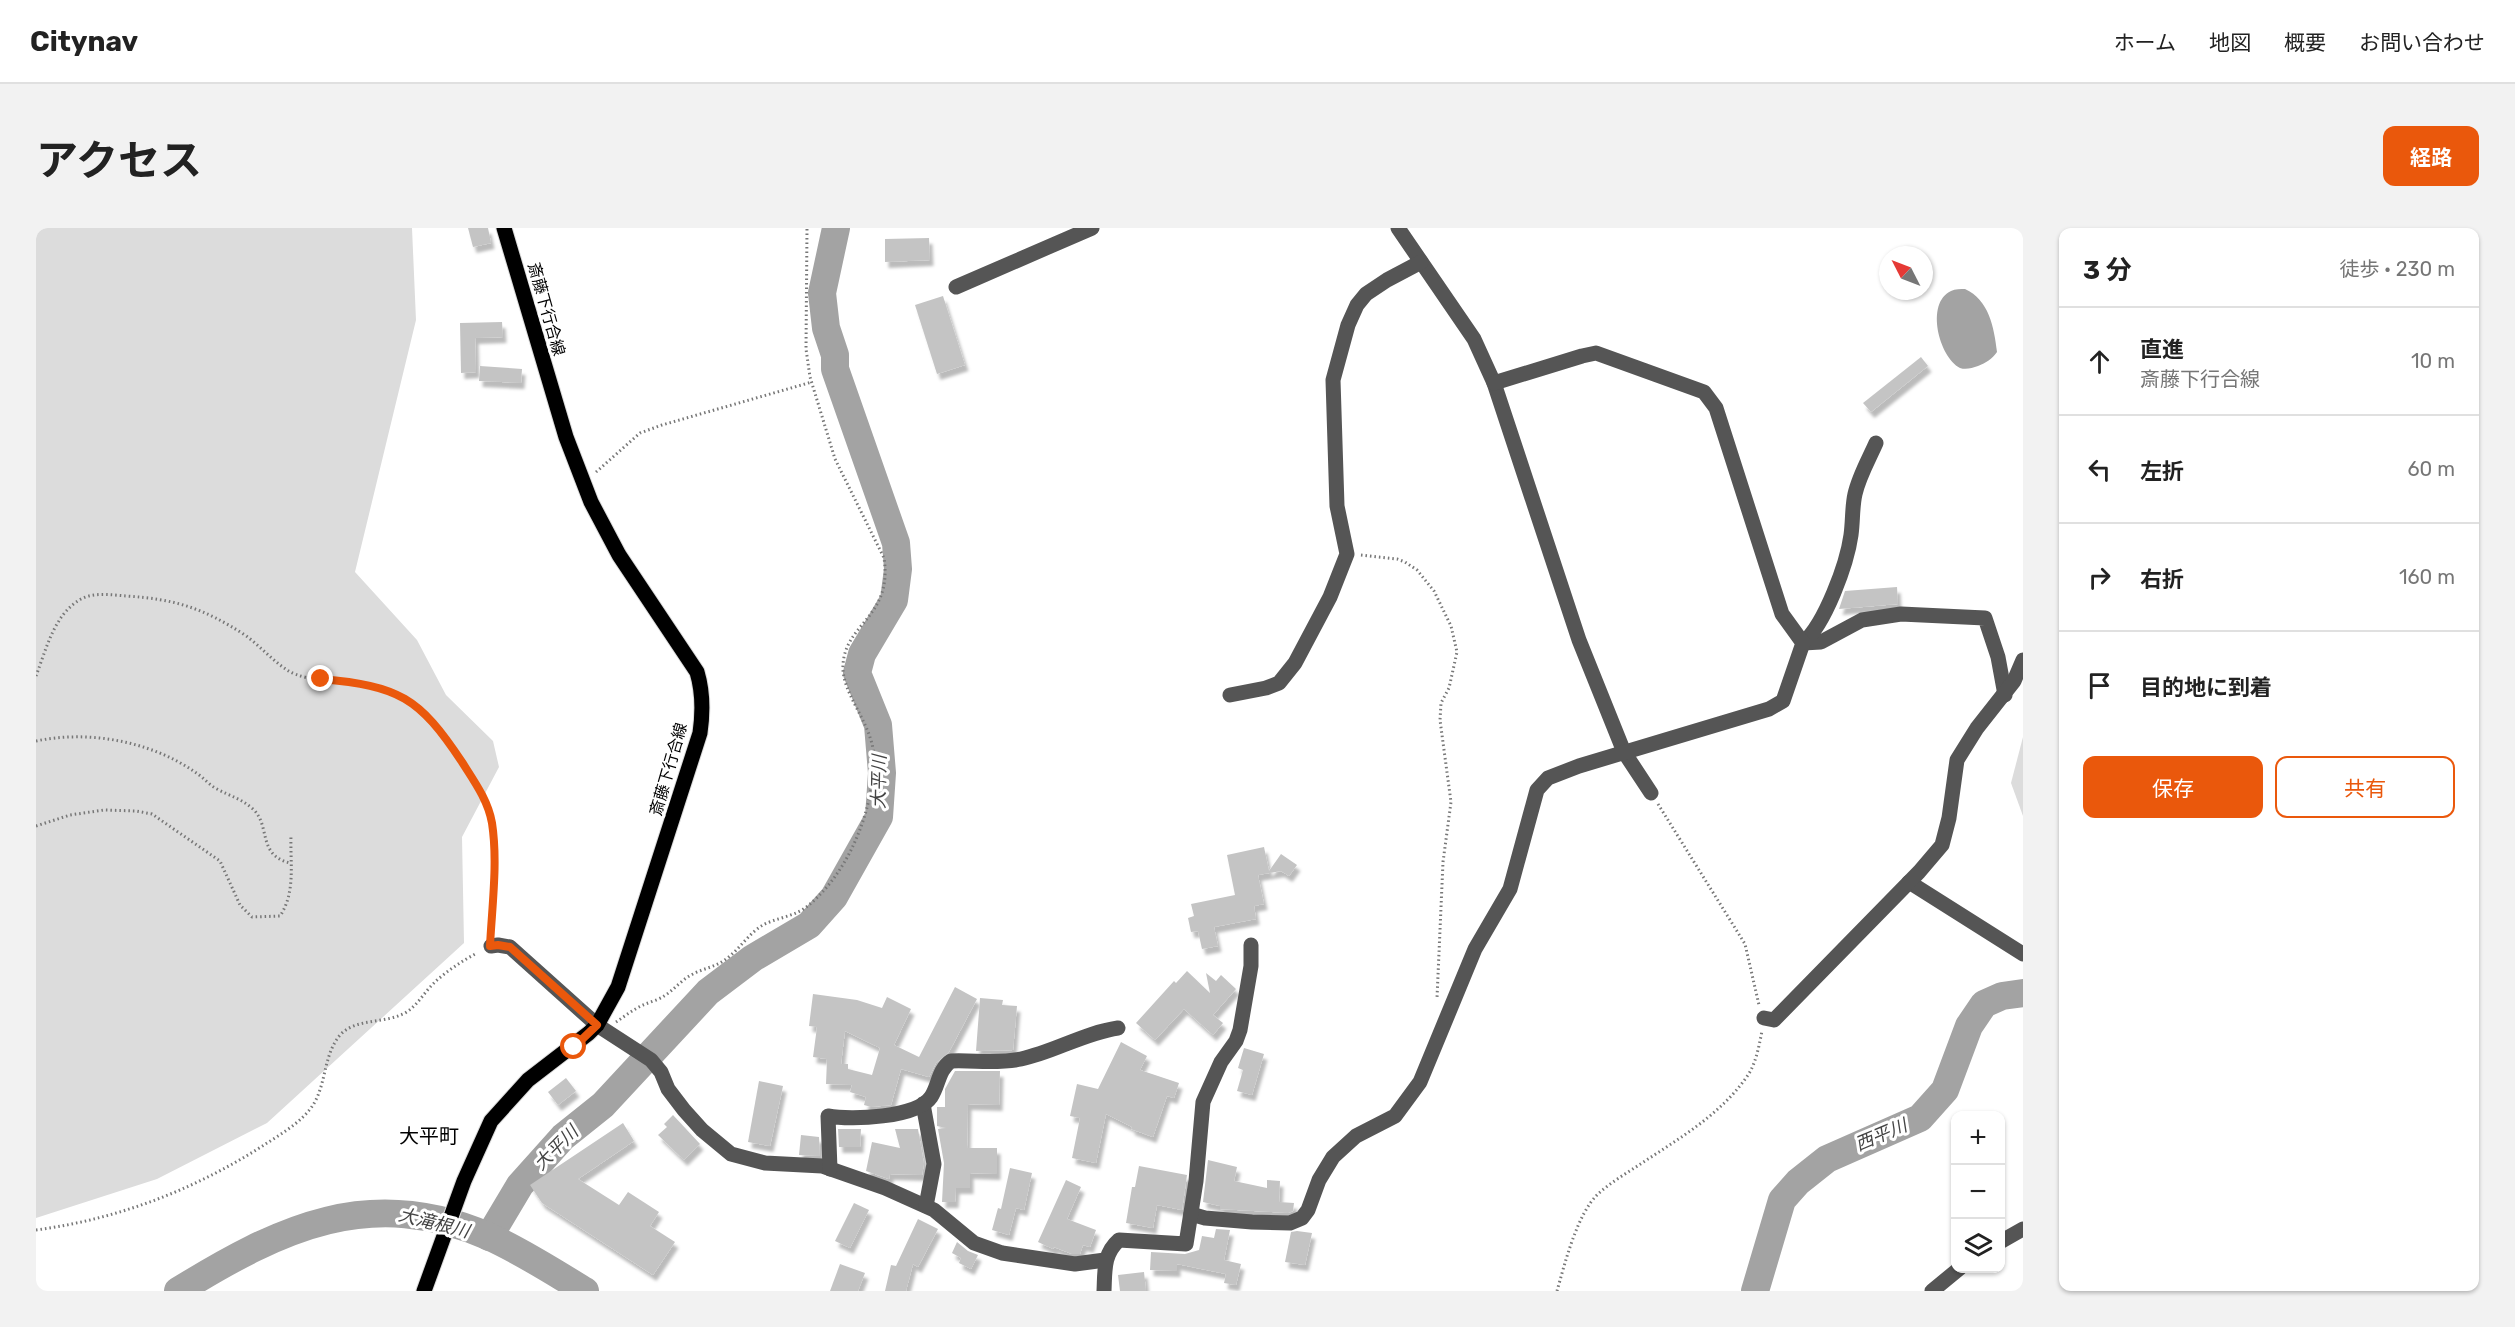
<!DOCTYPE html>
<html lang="ja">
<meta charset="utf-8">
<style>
body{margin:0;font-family:Rubik,"Noto Sans JP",sans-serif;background:#f2f2f2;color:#222}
.controls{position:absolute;right:18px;bottom:18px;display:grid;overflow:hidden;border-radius:12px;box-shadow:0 2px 4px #0004}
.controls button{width:54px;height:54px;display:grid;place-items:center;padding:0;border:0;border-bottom:2px solid #e0e0e0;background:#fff;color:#222;font:30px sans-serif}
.compass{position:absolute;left:1843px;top:18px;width:54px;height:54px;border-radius:50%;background:#fff;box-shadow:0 2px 4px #0004;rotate:312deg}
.stop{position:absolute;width:18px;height:18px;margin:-14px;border:4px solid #ea580c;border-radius:50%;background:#fff}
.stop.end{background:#ea580c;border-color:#fff;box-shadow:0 2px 6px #0008}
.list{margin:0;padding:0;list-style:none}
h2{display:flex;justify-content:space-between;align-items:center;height:78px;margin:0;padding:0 24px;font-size:26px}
h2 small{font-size:20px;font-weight:400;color:#767676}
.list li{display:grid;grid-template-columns:39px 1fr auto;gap:18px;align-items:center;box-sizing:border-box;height:108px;padding:0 24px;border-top:2px solid #e0e0e0}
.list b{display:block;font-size:22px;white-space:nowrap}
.list p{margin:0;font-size:20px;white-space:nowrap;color:#767676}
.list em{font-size:20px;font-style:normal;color:#767676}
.actions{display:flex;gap:12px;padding:18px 24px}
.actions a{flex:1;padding:14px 0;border:2px solid #ea580c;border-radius:12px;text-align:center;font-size:21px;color:#ea580c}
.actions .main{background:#ea580c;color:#fff}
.icon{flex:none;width:33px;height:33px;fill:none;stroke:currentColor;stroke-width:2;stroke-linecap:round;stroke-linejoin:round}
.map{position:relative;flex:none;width:1987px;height:1063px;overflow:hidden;border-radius:12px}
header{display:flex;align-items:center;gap:36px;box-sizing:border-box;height:84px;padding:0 30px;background:#fff;border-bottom:2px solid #e0e0e0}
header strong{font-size:28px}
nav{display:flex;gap:33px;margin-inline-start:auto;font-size:21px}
.intro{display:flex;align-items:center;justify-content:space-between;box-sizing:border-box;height:144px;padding:0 36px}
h1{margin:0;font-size:42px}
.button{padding:15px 27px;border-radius:12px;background:#ea580c;color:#fff;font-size:21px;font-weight:700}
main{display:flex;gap:36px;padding:0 36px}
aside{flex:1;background:#fff;border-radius:12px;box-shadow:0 2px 4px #0004}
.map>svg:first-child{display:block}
</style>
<header>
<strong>Citynav</strong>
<nav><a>ホーム</a><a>地図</a><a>概要</a><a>お問い合わせ</a></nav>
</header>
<div class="intro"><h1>アクセス</h1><a class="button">経路</a></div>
<main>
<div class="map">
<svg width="1987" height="1063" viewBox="0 0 1987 1063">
<defs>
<filter id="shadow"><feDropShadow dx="3.5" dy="6" stdDeviation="1.5" flood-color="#0004"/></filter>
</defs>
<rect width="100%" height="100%" fill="#fff"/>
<g fill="#dcdcdc">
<path d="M0,0H376L380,92L319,344L381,412L410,467L457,513L463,539L426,609L428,715L231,895L121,951L0,990Z"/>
<path d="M1987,509V588L1975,555Z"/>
</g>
<path fill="#a3a3a3" d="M1929,61C1953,72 1958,99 1961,124C1956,131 1950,135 1942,138C1936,140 1930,142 1924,140C1903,129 1889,75 1915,63C1919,61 1925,61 1929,61Z"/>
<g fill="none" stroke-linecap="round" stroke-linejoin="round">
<g stroke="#a3a3a3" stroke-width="28">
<path d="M453,1009L484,957L527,909L567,877L672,764L717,730L773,697L798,669L843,589L846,545L842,497L821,445L826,426L858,372L862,341L860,315L799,141V127L790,100L786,65L800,0"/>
<path d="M142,1063C244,1000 335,956 454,1009C487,1024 518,1044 549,1063"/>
<path d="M1719,1063L1746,972L1762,954L1791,931L1884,890L1909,862L1933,798L1948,776L1966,768L1987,765"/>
</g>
</g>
<g fill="#c4c4c4" fill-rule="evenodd" filter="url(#shadow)">
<path d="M432,0H452L455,15L437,19Z"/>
<path d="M893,10L894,32L849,34V11Z"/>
<path d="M907,68L929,137L901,146L879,77Z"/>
<path d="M466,94L467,109L439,110L440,144L425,145L424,95Z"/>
<path d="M1885,129L1892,138L1835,184L1827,175Z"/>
<path d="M444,138L486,141L485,155L443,153Z"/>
<path d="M1861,359L1862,376L1803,381L1809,363Z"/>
<path d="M1228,619L1233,643L1245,626L1261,637L1253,648L1245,643L1222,647L1228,676L1218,678L1220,691L1178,699L1182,718L1166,721L1162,703L1155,704L1152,690L1158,688L1155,676L1199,667L1191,627Z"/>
<path d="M1151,743L1174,765L1170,745L1180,753L1185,747L1200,761L1177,787L1187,795L1177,807L1148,781L1119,812L1100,795L1138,753L1140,755Z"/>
<path d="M919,759L941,771L913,824L900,835L893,849L865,841L855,877L835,879L828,877L830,869L814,864L816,857L790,856L791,831L777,829L781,799L773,798L777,766L821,772L846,780L851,769L875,781L858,817L883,829ZM809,803L844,820L836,847L812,841V836H805Z"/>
<path d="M944,770L967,772L966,777L981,778L977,822L940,823Z"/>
<path d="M1085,814L1111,828L1104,842L1143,855L1138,870L1131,868L1117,909L1095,901L1096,899L1070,886L1060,935L1036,930L1044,890L1034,888L1041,856L1062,861Z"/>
<path d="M1208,820L1228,826L1216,867L1201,863L1207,842L1202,840Z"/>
<path d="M919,843H964L963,877L932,876L931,920H961V946L934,945V960H920L919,974H906L908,935L902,901L910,900L901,898V879H909V861Z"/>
<path d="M530,850L540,863L522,877L512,864Z"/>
<path d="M723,853L747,858L734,918L712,914Z"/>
<path d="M637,887L664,916L648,932L622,907L631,899L628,896Z"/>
<path d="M587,895L598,913L542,951L583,977L592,964L623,984L614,998L639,1014L617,1047L506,975L494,957Z"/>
<path d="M802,901H825L824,919H803Z"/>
<path d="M859,901H882L888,936L886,947L854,946L853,951L830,943L836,914L864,920Z"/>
<path d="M765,907L783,909L784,928L763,927Z"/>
<path d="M1172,932L1201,939L1198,953L1231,960V952L1244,953L1243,974L1258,975L1257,983L1252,985L1184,981V978L1167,974Z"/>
<path d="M1103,938L1151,947L1146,982L1121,977L1117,1000L1090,995L1096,959H1099Z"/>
<path d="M974,940L996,945L988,982L980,980L973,1007L956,1002L962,980L965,981Z"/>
<path d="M1030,952L1045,959L1031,991L1060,1002L1054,1019L1047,1017L1044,1026H1036L1018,1019L1017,1021L1002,1014Z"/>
<path d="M818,975L833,982L814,1020L799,1013Z"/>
<path d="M882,991L902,1001L882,1039L877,1036L870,1063H849L855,1037L860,1038Z"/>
<path d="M1180,1001L1194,1002L1188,1032L1205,1036L1200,1057L1188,1055L1190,1046L1141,1036V1043L1114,1042L1115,1024L1149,1026L1163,1022L1166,1008L1178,1010Z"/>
<path d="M1261,1003L1276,1005L1269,1037L1249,1034L1255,1004Z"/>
<path d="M921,1014L932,1023L942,1027L935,1041L923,1035L925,1030L916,1025Z"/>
<path d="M804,1036L829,1045L822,1063H794Z"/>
<path d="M1108,1044L1110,1063H1084L1082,1047Z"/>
</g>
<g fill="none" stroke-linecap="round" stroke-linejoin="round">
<defs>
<path id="major" d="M388,1063L428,953L455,893L492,852L553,805L561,797L582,759L664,505C667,484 667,464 661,444L583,327L555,274L530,209L468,0"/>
</defs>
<use href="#major" stroke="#dbdbdb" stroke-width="17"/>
<g stroke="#777" stroke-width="3" stroke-dasharray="1.5 3" stroke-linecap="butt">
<path d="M560,244L604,205L626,197L776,154"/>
<path d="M1325,327L1361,331L1369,334L1381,342L1398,363L1415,398L1421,424L1413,460L1405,475L1404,492L1415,574L1407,634L1401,770"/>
<path d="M0,448C10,422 18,386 45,371C58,364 76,367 90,368C139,371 167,380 209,407C224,418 236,432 251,442C272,456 322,453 349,462C356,464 364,466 370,470C400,487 451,562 456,596C461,631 456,669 455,705"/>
<path d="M0,513C53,502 114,513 159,544C167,549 173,557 181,561C194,568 206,571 217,581C235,598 221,627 254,635"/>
<path d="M1622,576L1709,716L1723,777"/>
<path d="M0,598L34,587L68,582L100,583L116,586L184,633L204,677L216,689L244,688C260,664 254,635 255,607"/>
<path d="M580,794C589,788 598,781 607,777C614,774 622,772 628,768C638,762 646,751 657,746C668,740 680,739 690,731C703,722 713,705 727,697C740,690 756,689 769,680C812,647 837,584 838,531C838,497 805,466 807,437C809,395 857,389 848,330L799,231L774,149L770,121L771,0"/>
<path d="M0,1002C82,991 158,962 228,917C245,906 266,894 277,877C291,855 287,826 305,806C321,790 348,796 369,785C381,778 387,766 397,756C409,744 426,733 441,725"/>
<path d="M1521,1063C1529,1035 1541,986 1562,966C1574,955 1589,946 1603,937C1642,911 1685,887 1712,847C1720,835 1723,818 1726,803"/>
</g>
<g stroke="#555" stroke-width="15">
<path d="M1362,0L1438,111L1458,155L1543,412L1588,524L1615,565"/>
<path d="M920,59L1056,0"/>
<path d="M1767,415L1785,414L1826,392L1865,386L1949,390L1962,429L1969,467"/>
<path d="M1767,415C1789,396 1811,336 1815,307C1817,293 1816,279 1819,266C1823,248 1833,231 1840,215"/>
<path d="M1194,467L1230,460L1243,455L1259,435L1294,369L1311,326L1301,278L1297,152L1312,97L1321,77L1330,66L1351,52L1385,34"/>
<path d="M1873,654L1987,726"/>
<path d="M455,718L462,717L474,719L561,797L615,832L625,844L632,861L648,882L666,902L695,926L729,935L786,938L849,960L898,982L938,1015L966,1025L1039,1036L1069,1032"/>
<path d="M1728,790L1738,792L1883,644L1906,617L1913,590L1921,532L1941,500L1978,453L1987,432"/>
<path d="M887,876L898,936L890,978"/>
<path d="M794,941L792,888C815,892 881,890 895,869C903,857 902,842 915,833C938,832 962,836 985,831C1018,824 1048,805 1082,800"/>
<path d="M1155,986L1169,990L1216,994L1254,995L1266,990L1272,982L1283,952L1297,929L1320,908L1359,888L1384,854L1439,721L1474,661L1501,562L1512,550L1543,538L1733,481L1747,473L1767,415L1746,386L1680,180L1668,164L1560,125L1546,128L1458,155"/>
<path d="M1964,1014L1987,1001"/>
<path d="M1068,1063C1069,1043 1067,1026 1083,1012L1150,1016L1160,953L1167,874L1185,834L1200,813L1204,802L1215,738V717"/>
<path d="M1896,1063L1924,1040"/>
</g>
<use href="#major" stroke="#000" stroke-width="15"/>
</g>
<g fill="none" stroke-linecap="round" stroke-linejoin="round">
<path stroke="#ea580c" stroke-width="8" d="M285,451C363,458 383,469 426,534C438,553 452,572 456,595C462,634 456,678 454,718L462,717L474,719L561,797L538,819"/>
</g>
<g text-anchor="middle" stroke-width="6" stroke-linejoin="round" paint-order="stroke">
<g font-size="16" fill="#000" stroke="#fff">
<text transform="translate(511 81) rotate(74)" y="6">斎藤下行合線</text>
<text transform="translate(632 541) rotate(-74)" y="6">斎藤下行合線</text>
</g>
<g font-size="18" font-style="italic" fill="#444" stroke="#fff">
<text transform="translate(843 554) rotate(-89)" y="6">大平川</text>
<text transform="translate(1845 907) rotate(-23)" y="6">西平川</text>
<text transform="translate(520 920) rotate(-45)" y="6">大平川</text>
<text transform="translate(398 995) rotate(14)" y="6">大滝根川</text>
</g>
<g font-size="20" fill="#000" stroke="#fff">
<text x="393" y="915">大平町</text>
</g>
</g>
</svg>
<div class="controls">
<button>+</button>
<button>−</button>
<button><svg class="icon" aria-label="layers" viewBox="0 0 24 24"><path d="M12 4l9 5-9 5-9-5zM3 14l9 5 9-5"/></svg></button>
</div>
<svg class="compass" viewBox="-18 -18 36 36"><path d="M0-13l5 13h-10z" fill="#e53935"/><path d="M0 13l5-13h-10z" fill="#767676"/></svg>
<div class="stop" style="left:538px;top:819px"></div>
<div class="stop end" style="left:285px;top:451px"></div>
</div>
<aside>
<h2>3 分<small>徒歩 · 230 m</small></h2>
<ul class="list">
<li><svg class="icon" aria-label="ahead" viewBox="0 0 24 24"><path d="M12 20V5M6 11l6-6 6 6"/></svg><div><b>直進</b><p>斎藤下行合線</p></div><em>10 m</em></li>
<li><svg class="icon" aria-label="left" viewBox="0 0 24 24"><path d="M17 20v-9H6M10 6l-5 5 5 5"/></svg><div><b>左折</b></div><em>60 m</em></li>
<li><svg class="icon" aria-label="right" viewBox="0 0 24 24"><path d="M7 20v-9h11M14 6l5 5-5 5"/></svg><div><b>右折</b></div><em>160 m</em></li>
<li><svg class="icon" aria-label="arrive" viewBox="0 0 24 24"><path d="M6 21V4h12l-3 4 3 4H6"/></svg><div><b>目的地に到着</b></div></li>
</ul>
<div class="actions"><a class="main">保存</a><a>共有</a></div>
</aside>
</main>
